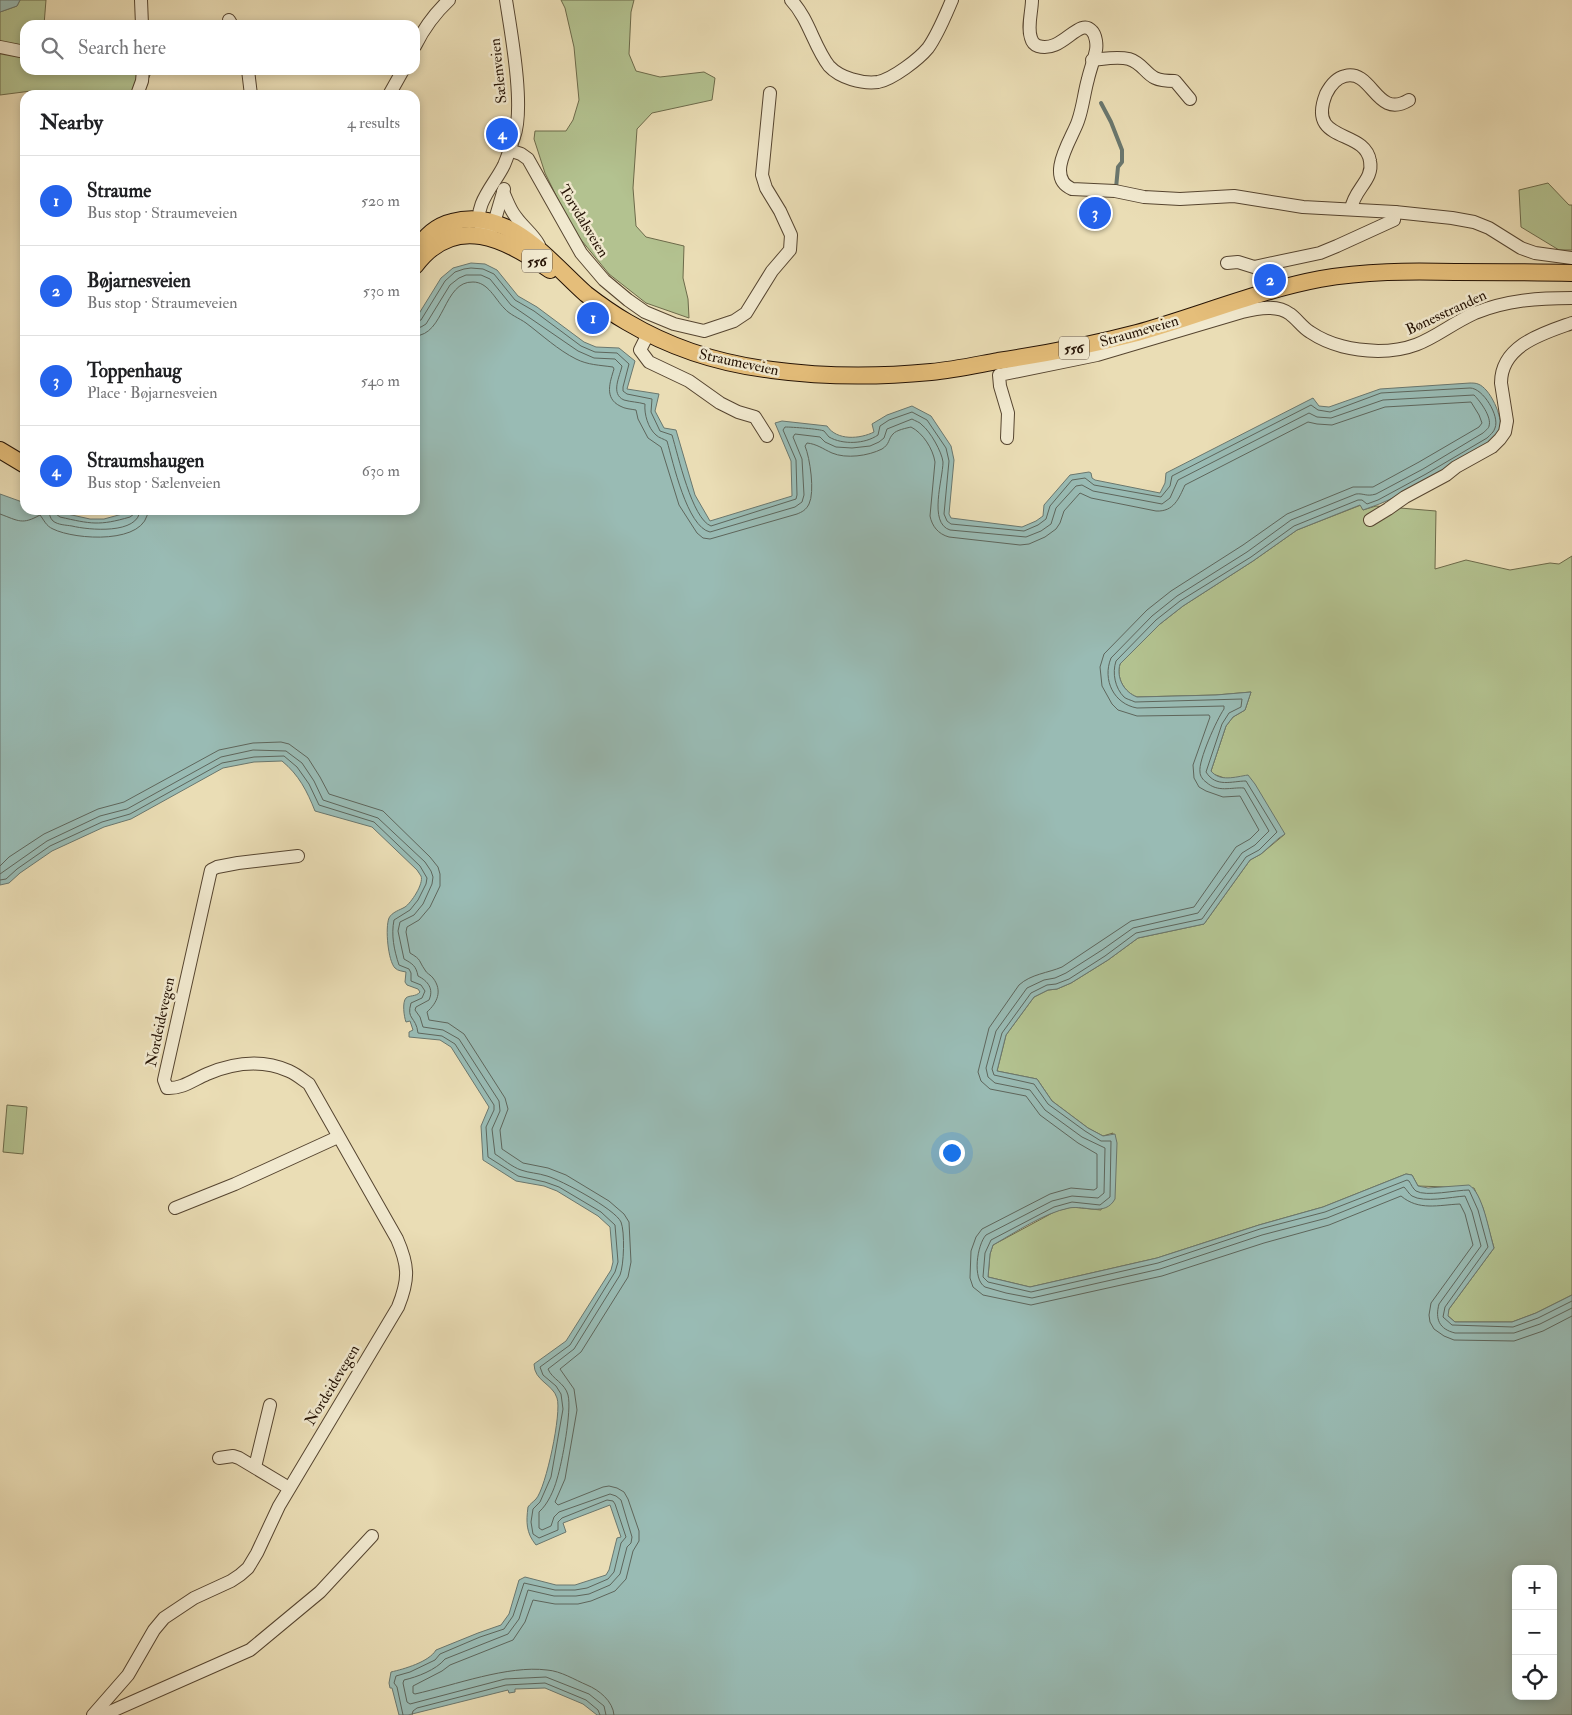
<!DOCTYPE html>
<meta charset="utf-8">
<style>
body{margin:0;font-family:"IM FELL Double Pica",serif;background:#f2f2f2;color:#202124}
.controls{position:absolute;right:15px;bottom:15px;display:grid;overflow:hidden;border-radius:10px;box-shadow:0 2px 8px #0003}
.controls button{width:45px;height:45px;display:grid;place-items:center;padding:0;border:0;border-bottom:1px solid #e0e0e0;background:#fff;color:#202124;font:25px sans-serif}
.you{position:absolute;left:951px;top:1152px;width:18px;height:18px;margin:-12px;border:4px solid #fff;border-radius:50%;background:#1a73e8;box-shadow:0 0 0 8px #1a73e833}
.badge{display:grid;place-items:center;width:32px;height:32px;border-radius:50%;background:#2563eb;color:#fff;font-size:16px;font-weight:700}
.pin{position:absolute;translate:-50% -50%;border:2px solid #fff;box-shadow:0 1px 5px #0006}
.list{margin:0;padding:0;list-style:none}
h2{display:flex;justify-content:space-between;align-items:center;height:65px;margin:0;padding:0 20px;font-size:21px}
h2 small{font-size:16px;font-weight:400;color:#757577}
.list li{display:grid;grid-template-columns:32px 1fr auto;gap:15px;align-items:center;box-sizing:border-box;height:90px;padding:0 20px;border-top:1px solid #e0e0e0}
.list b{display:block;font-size:19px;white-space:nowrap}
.list p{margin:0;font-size:16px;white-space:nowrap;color:#757577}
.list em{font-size:16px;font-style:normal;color:#757577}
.icon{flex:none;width:28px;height:28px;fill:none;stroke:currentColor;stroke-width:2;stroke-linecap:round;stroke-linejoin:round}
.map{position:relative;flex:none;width:1572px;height:1715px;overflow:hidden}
.search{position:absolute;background:#fff;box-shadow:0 2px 8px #0003;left:20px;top:20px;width:400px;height:55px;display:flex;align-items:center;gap:12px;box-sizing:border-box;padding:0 18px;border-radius:15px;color:#757577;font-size:19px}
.panel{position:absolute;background:#fff;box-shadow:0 2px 8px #0003;left:20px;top:90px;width:400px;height:425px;border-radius:15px}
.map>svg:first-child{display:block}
</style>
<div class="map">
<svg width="1572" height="1715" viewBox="0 0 1572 1715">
<rect width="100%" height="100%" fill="#eaddb5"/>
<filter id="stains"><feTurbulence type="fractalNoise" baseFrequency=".004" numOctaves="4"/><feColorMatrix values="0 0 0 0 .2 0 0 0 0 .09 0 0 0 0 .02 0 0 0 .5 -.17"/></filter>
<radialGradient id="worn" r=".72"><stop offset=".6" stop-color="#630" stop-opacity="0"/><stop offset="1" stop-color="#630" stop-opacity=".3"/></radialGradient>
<g fill="#b3c290" stroke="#6c6a4a">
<path d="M20,0H46L44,25H25V70H148L151,73L141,95H38L31,91L0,95V12L17,6Z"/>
<path d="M561,0H634L631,12L629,54L636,71L660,77L704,72L715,78L712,100L652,113L637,129L633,188L636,226L646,237L684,246L683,278L688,299L689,318L646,303L609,274L573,230L545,173L534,139L535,131H566L573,120L579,100L574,47L565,8Z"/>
<path d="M1548,183L1569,205H1572V250H1559L1521,227L1519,190Z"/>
<path d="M1361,505L1363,510L1376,506L1436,511L1435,569L1466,560L1510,570L1550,563L1559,564L1572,556V1295L1536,1313L1512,1322H1455L1447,1315L1449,1309L1494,1248L1483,1208L1474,1188L1418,1186L1412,1175L1406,1174L1323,1207L1259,1225L1157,1258L1030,1287L988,1277L990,1254L993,1245L1056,1211L1072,1207L1101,1210L1113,1133L1103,1136L1088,1128L1052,1101L1037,1079L997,1071L1006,1035L1034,997L1048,990L1057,989L1071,983L1108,960L1138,938L1204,924L1250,860L1261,854L1285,834L1227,779L1213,774L1211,771L1226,726L1233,717L1245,710L1251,692L1216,695L1137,697C1124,692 1116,678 1120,664L1160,624L1183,606L1253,561L1297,530Z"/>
<path d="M7,1105L27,1107L23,1154L3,1152Z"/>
</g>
<g fill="#99bbb4" stroke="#6a776e" fill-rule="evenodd">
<path d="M0,0H20L17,6L0,12Z"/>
<path d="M471,263L485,264L497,270L518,296L537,307L584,342L596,347L619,348L635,361L627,389L659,394L655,411L664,428L676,430L695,495L710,521L792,496L791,461L775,423L782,421L827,426C837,441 860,439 874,432L872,424L887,415L912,406L931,416L951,446L954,460L949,514L951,518L1022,527L1036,521L1043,516L1044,505L1070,475L1089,472L1091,473L1092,478L1095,480L1160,493L1165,483L1166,473L1313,398L1319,406L1329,407L1380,389L1470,383C1472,383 1476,383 1478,384C1490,388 1503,417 1500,429C1499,434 1494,438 1491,442C1450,466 1409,495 1363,510L1360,505L1297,530L1253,561L1183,606L1160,624L1120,664C1116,678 1124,692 1137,697L1216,695L1251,692L1245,710L1233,717L1226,726L1211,771C1220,782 1235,777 1248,775L1255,784L1285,834L1279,838L1261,854L1250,860L1204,924L1138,938L1108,960L1071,983L1057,989L1048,990L1034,997L1006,1035L997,1071L1037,1079L1052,1101L1088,1128L1103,1136L1115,1134L1117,1143L1115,1199C1105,1217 1085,1205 1069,1208C1044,1213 1016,1232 993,1245L990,1254L988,1277L1030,1287L1157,1258L1259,1225L1323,1207L1406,1174L1412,1175L1418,1186L1428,1188L1469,1185C1483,1193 1489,1232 1494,1248L1449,1309L1448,1316L1455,1322H1512L1536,1313L1572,1295V1715H597L583,1704L545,1688L515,1689V1692L509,1693L508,1690L408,1715H399L392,1688H390L389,1683L391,1672C404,1669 429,1662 436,1650L478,1633L501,1625L509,1614L519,1580L525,1577L556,1585H575L606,1575L609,1570L617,1538L621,1537L610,1505L563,1523L566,1532L536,1545C526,1533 526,1522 528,1507C530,1504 533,1502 536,1499C546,1488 562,1412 557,1398C553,1384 534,1381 534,1364L566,1341L611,1270L613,1262L610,1227L598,1216L557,1191L544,1186L516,1181L483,1160L481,1126L489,1107L451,1047L440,1040L409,1037V1032L413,1030L410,1021L406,1022C404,1017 402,1002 406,998C409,995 416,997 420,992L418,989L407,985L405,982L406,972C402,971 398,971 395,968C388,961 385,928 389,918C392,912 400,910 405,907C411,903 424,884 421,876C420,874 418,872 417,870L372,827L315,811C307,791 299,775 282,761L254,762L223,768L131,819L104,827L52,851L20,873L9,883L0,885V494L25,503V510H49L90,519H104L137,510H415V320L441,278L453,268ZM1516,1569H1553V1696H1516Z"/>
</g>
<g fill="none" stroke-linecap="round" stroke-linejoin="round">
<g stroke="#5e665c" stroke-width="1">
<path d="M415,322L421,320L445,281L455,272L464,269L471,268L483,269L494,274L515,300L534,311L581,346L595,352L617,353L629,364L623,387V391L627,394L652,399L651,412L660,431L672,435C678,455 692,519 711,526L796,499L797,495L796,460L783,430L785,427C792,427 820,429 824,431C826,433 827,435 829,437C843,445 865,444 878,435L880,426L889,420L912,412L927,420L946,448L949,461L944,514L947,521L951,524L1024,531L1038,525L1046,519L1050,506L1072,480L1085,478L1094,485L1161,497L1170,486L1172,476L1311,405L1318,410L1330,412L1381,393L1470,388C1483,388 1500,416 1495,428C1494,432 1490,435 1487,438L1426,474L1378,500L1367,504L1362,500H1358L1294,526L1251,557L1180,601L1156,620L1116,661C1112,673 1115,688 1124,697C1126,699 1131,700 1135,702L1242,699L1241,707L1229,713L1222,724L1206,772C1216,788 1232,781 1246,781L1277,832L1259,850L1246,857L1202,919L1136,933L1105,956L1069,979L1056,984L1047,985L1031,993L1002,1033L992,1069L994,1075L1034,1084L1048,1104L1085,1131L1101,1141H1111L1110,1197L1100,1205L1072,1202L1054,1207L991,1240L985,1253L983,1277L988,1282L1031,1292L1158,1263L1260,1229L1325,1212L1407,1180L1409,1181C1411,1184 1413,1189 1416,1191C1426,1197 1456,1190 1469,1190L1478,1210L1488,1247L1445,1307L1443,1317L1452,1325L1513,1327L1538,1318L1572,1301"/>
<path d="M415,328L421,327L426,324L450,285L459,278L466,275H481L490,279L511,305L578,351L594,358L615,359L622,366C620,376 610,394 624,400C631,402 638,402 645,404C644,414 648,428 656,435C659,438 664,439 667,441C673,462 687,527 710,532L795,507L802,502L804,495L802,459L793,437L795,434L820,437L825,442L836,447L852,448L870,446L879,442L884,438L887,429L912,419C915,421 920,422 922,425C930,431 942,452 943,462C943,479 928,523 950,530L1026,537L1041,531L1051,524L1056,508L1076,486L1082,485L1093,491L1162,504L1170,498L1178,480L1309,413L1317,417L1331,418L1383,400L1474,395C1480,401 1492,417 1489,426C1489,428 1485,431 1483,433L1423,469L1376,494C1366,497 1364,493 1356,494L1291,520L1247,552L1177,596L1152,616L1111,658C1102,680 1114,704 1137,708L1224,706V709C1217,719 1198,761 1200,772C1200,776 1203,780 1206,782C1218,793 1231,787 1244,788L1269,831L1255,845L1242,853L1198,913L1133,928L1102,950L1066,973L1055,978L1044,980L1027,988L996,1031L986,1068L988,1077L995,1083L1030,1090L1045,1110L1082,1137L1105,1148L1104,1193L1098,1198L1072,1196L1052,1201L986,1235C977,1245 972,1279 985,1287L1006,1293L1032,1298L1160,1269L1262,1235L1327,1218L1404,1187C1407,1190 1409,1194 1412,1196C1424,1203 1451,1197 1465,1196L1472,1212L1481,1246L1439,1304C1435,1319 1439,1329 1455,1333H1514L1540,1324L1572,1308"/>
<path d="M415,336C445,335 443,281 473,282C488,282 495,299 504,308C510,315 519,318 526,323C542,335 558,350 576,359C588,365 599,365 613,367L614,369C610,382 604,398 620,406C625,409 631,409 636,410L638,419L648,438L661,447L679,505L697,533L703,538L710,539L797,514C802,512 806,510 809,504C815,492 810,458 805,446L807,443C817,444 823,449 832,453C846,459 868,456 882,449C890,444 888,439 893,434C896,430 907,428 911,427C923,433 933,449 935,462L930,516C932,526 938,534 949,537L1020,545L1029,544L1045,537L1056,529L1060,523L1064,511L1080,493L1091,498L1156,511C1174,512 1179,498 1185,485L1308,422L1317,424L1332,425L1385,407L1471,402L1479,415L1482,423L1479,427L1419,462L1373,487H1353L1287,514L1243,545L1171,591L1147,610L1104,654L1100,667L1102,686L1112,704L1118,710L1137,716L1209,715L1210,717L1193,765L1194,778L1199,787L1206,791L1223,797L1240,796L1259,830L1250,839L1236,847L1194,907L1131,921L1062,967C1048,973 1031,974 1019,985L989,1028L978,1072L981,1081L990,1089L1026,1096L1040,1115L1078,1143L1097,1154V1188L1094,1190L1071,1188L1050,1194L982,1229L976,1237L971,1251L970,1278L973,1287L983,1295L1031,1305L1162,1276L1264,1243L1329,1225L1401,1196C1419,1211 1438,1205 1460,1204L1465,1214L1473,1245L1431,1303L1429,1315L1430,1322L1434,1329L1444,1336L1454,1340L1514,1341L1543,1331L1572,1316"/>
<path d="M49,510C49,514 50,518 53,521C58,525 66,525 72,526C88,530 139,535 140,510"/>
<path d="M55,510L56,514L60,517C91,524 99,526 130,517L134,514V510"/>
<path d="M0,514C19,521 22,525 40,515C44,520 46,526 53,529C75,540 147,545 148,510"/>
<path d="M0,866L9,857L44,834L98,809L124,802L219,750L253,743L281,742L289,744L308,758L320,777L329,794L383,811L430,857L438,867L440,874V886L430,907L419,920L407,927L406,932L410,953C422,960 418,960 425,970C426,973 431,975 433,978C443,991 437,1003 427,1012L429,1020L448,1023L464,1034L505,1098L508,1109L500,1130L502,1149L523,1163L548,1168L566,1175L609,1201L624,1214L629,1222L631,1262L628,1277L581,1352L560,1369L574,1389L577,1410L565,1479L555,1502L558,1505L603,1487L609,1486L617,1488L624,1492L628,1499L639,1531V1541L633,1551L626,1579L615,1591L591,1601L578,1604H555L533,1600L525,1622L513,1640L450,1665L442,1671L413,1686V1693L415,1694C455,1685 508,1665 547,1670C561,1671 575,1680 587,1685C599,1690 613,1701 614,1715"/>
<path d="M0,874L47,841L100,816L127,809L221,757L253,750L286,751L302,763L314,781L323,800L378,818L425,862L431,871L433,877L432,884L423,904L414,915L400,922L398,931L404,959C413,964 416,966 418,976C428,981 434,989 429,1000L416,1007L415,1010L420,1017L423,1027L443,1030L459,1039L499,1101L500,1111L492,1129L495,1154C503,1159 512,1167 521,1170C529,1173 538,1173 547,1176C561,1180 615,1209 621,1222C625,1232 624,1265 620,1275L574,1349L548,1369C552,1379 565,1383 568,1395C572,1410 562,1463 557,1479C554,1490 548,1504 539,1512V1528L542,1530L551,1526L554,1517L559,1512L610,1494L616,1496L621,1500L632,1537L631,1543L627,1547L620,1574L610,1585L589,1594L576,1596H554L528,1590L519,1619L508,1634L445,1659C436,1670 417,1677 404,1680L403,1683L407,1702L410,1704L505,1679L546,1677L589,1694L604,1706L606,1715"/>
<path d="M0,880L6,879L17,869L50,846L102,822L130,814L222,763L254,757L284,756L297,767L309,784L319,805L374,822L420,866L427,878L426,884L418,900L410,910L394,920C391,935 394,950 399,965L409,969L411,973V981L421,985L425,991L422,998L411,1003C406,1020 416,1016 418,1033L442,1036L455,1044L494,1105V1110L486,1127L488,1157L518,1176L545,1182L559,1187L601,1212L615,1225L618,1262L615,1272L570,1345L540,1367L543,1375L556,1386L561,1394L563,1409L551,1477L540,1502L533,1509L531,1522L533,1534L539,1538L558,1530V1522L562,1518L607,1500L613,1501L615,1504L626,1537L621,1543L614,1572L608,1579L587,1588L575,1590H555L524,1583L513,1616L504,1629L480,1637L440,1654L435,1660L410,1672L396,1676L394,1683L397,1687L403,1715"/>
<path d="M412,1715L413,1711L417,1708L506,1685L545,1683L586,1700L598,1710L600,1715"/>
</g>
<path stroke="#6a776e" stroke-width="4" d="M1101,103L1111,122L1122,150V162L1118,167L1116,188"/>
<defs>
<g id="minor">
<path d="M141,0L142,25"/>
<path d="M791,0C809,19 814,47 829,66C840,78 862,84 878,82C893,79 919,59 928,48C938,34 945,16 952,0"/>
<path d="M1032,0C1032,11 1027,27 1031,38C1032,42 1035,45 1038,46C1062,54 1079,16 1092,31C1096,35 1097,45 1096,50C1094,60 1090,70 1088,79C1084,93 1083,107 1078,121C1073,137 1044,177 1072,189L1115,191L1144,197L1180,199L1234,196L1303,207L1395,212L1452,218L1474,222L1489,228L1521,248L1535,253L1572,258"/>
<path d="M229,20L232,25"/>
<path d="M415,46C424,28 434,14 449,0"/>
<path d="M0,47L25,52"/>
<path d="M1092,60C1104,59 1117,56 1129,59C1142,63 1145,73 1155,78C1161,81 1168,81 1175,81L1190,99"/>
<path d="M248,70L251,95"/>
<path d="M138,92L142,81L143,70"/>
<path d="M389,95L403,70"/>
<path d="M509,150L521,154L528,159L581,253L604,280L628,300L645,312L674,324L704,331L734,321L746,313L772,271L790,250L791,235L780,211L766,188L762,175L770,93"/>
<path d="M503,192C507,200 510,210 516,217C523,227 533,234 539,245"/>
<path d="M1351,209C1354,189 1374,180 1370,161C1365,128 1306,144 1326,94C1330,86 1336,78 1345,76C1373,69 1376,120 1409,100"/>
<path d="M481,227C472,206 495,184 504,165C508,156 511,146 514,137C525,108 511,32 506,0"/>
<path d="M489,231L494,223L504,189"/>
<path d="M1227,263L1238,262L1254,267L1320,253L1337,246L1394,220L1395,212"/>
<path d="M648,334L640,350L649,362L689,381L720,403L738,412L755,417L767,436"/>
<path d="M1007,438L1008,413L1000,386L999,375L1097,355L1242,312C1257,308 1277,304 1290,314C1297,319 1302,327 1310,332C1331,346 1353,350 1378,351C1424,351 1438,330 1475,313C1507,300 1538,298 1572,298"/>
<path d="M1370,520L1388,509L1405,497L1446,475L1456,467L1492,447L1500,439L1505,432L1507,421L1501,383C1501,345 1544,333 1572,323"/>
<path d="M175,1208L235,1184L338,1137"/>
<path d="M219,1458L233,1456L239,1458L289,1488"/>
<path d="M255,1467L270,1405"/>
<path d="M93,1715L128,1675L154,1630L164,1618L194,1598L231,1581L240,1575L248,1568L257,1553L279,1506L398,1307C409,1280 409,1266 397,1239L309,1084C302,1079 296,1074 289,1071C262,1059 233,1063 207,1074C193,1080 182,1089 167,1088L164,1080L211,870L217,867L238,863L298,856"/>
<path d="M103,1715L250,1650L320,1592L372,1536"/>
</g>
<g id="major">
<path d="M415,252C424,237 435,226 452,222C508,206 549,261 586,294C599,304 613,314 627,322C671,348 721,364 772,370C824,377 879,377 931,372C954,370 976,365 998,361C1045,354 1091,345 1137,333C1198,316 1257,291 1320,279C1365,271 1409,271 1455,272C1494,272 1533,272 1572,273"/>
<path d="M415,266C455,212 506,239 550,270"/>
<path d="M0,450L25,465"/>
</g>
</defs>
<use href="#minor" stroke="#564530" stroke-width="14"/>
<use href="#major" stroke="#241204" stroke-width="18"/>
<use href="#minor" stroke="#f1e9cf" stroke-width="12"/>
<use href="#major" stroke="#e5be7a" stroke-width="16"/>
</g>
<g text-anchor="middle" stroke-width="5" stroke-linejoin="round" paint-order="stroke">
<g fill="#f1e9cf" stroke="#625241" stroke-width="1">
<rect x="522" y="249.5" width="30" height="23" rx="4"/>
<rect x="1059" y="336.5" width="30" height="23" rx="4"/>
</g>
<g font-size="14" font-weight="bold" fill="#241204">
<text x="537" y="266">556</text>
<text x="1074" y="353">556</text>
</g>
<g font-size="15" fill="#241204" stroke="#f1e9cf">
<text transform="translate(498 71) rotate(-96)" y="5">Sælenveien</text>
<text transform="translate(584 221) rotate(59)" y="5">Torvdalsveien</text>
<text transform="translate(1446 312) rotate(-25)" y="5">Bønesstranden</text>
<text transform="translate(1139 331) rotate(-16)" y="5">Straumeveien</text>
<text transform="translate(739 362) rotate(12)" y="5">Straumeveien</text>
<text transform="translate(160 1022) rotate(-78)" y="5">Nordeidevegen</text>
<text transform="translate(332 1385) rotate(-59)" y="5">Nordeidevegen</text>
</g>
</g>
<rect width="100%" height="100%" filter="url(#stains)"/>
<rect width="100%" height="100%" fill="url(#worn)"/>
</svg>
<div class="controls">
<button>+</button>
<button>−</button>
<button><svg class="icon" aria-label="locate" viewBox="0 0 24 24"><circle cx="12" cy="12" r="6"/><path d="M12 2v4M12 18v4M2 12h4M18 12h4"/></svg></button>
</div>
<div class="you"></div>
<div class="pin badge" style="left:593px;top:318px">1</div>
<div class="pin badge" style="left:1270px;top:280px">2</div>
<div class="pin badge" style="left:1095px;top:213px">3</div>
<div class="pin badge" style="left:502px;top:134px">4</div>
<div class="search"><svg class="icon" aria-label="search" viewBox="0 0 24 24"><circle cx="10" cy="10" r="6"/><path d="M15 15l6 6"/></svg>Search here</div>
<section class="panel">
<h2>Nearby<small>4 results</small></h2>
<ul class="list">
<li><span class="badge">1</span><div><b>Straume</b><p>Bus stop · Straumeveien</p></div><em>520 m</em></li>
<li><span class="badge">2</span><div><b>Bøjarnesveien</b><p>Bus stop · Straumeveien</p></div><em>530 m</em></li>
<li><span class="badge">3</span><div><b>Toppenhaug</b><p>Place · Bøjarnesveien</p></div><em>540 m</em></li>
<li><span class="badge">4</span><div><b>Straumshaugen</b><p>Bus stop · Sælenveien</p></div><em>630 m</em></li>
</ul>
</section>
</div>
